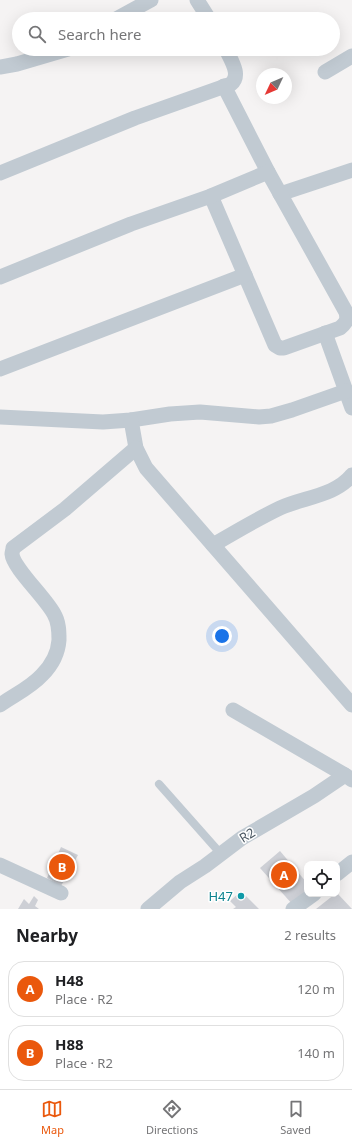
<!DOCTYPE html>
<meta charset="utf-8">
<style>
body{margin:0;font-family:"Noto Sans",sans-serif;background:#f2f2f2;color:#202124}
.controls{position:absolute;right:12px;bottom:12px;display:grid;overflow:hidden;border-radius:8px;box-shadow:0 4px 16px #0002}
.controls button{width:36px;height:36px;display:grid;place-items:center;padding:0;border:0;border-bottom:1px solid #e0e0e0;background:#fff;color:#202124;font:20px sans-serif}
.compass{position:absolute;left:256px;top:68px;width:36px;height:36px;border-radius:50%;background:#fff;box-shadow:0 4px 16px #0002;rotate:226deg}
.you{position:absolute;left:222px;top:636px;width:14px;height:14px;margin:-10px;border:3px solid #fff;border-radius:50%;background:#1a73e8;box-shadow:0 0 0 6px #1a73e833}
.badge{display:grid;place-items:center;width:26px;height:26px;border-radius:50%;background:#ea580c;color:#fff;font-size:13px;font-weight:700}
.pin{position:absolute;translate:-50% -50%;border:2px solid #fff;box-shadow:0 1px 4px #0006}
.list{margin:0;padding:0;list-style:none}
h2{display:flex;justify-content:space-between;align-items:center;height:52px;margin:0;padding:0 16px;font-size:17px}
h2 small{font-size:13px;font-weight:400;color:#757577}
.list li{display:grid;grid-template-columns:26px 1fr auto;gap:12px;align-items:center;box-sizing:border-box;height:56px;margin:0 8px 8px;padding:0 8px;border:1px solid #e0e0e0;border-radius:16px}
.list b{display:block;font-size:15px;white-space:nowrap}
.list p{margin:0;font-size:13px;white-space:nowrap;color:#757577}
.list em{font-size:13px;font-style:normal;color:#757577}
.icon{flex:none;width:22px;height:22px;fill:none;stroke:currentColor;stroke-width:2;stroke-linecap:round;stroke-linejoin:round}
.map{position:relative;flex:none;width:352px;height:909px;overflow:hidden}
.search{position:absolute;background:#fff;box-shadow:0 4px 16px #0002;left:12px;right:12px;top:12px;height:44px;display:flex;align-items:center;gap:10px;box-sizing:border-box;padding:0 14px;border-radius:22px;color:#757577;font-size:15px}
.sheet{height:180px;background:#fff}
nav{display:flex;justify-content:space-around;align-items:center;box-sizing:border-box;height:56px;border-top:1px solid #e0e0e0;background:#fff;font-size:11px;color:#757577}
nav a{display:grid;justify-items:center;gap:2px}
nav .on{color:#ea580c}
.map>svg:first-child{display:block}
</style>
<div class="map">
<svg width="352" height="909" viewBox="0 0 352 909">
<rect width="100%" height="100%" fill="#f5f3f3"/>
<g fill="#cdcfd5">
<path d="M61,847L78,855L61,886L47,878Z"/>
<path d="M280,851L307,883V893L293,905L260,868Z"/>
<path d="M241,891L259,909H233L236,907L230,901Z"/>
<path d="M337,893L352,909H316L335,894H337Z"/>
<path d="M34,896L38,900L35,906L39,909H18L24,899L29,904Z"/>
</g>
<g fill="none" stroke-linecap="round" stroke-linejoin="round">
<path stroke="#c1cad2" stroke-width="8" d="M159,784L221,854"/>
<g stroke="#c1cad2" stroke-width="15">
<path d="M197,0L209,19"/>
<path d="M116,19L151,0"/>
<path d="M0,67L17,64L68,49"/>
<path d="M325,72L352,56"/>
<path d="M0,173L135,118L231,84C242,75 230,59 226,49"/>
<path d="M280,194L352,170"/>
<path d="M211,196L275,345L280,348H284L340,328C346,323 348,320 346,312L268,172L224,86"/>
<path d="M0,277L131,224L211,196L268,172"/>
<path d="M325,333L352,408"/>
<path d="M0,369L245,275"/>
<path d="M0,417L103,422L131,420L170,414L200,412L259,417L271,416L292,410L346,391"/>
<path d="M131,420L136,448L146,468L352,705"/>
<path d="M213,545C235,532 257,519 280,508C304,497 335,496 352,475"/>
<path d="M0,705C14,695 30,688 42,675C51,666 58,654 59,640C59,632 59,622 54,614C46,598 13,568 12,554C12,552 13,550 13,548L65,509L136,448"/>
<path d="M233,710L345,775"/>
<path d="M0,865L61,893"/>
<path d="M337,874L352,862"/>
<path d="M148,909L180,882L205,866L242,838L314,796L345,775L352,780"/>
<path d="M293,909L314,894"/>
</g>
</g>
<circle fill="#0f9aa8" stroke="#fff" stroke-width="1.5" cx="241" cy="896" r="4"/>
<g text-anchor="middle" stroke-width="3" stroke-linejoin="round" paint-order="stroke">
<g font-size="13" fill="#4a5661" stroke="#fff">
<text transform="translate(247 835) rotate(-32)" y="5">R2</text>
</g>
<g font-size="13" fill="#0d838f" stroke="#fff" text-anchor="end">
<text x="233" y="901">H47</text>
</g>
</g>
</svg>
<div class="controls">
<button><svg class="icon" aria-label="locate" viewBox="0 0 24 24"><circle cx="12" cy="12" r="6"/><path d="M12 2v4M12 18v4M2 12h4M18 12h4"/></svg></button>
</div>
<svg class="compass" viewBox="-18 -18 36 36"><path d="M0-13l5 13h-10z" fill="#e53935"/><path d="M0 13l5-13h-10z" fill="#757577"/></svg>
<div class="you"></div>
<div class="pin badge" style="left:284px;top:875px">A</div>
<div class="pin badge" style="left:62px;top:867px">B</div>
<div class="search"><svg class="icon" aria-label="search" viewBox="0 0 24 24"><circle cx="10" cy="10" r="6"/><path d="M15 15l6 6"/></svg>Search here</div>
</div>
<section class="sheet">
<h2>Nearby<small>2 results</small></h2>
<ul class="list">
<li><span class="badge">A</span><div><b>H48</b><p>Place · R2</p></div><em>120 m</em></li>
<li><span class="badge">B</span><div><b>H88</b><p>Place · R2</p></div><em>140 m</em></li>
</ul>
</section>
<nav>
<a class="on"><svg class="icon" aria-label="map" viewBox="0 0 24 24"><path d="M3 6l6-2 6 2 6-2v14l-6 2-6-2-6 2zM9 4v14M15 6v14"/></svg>Map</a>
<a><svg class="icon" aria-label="directions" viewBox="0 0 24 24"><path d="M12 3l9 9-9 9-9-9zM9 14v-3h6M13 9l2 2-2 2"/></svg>Directions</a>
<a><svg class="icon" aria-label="saved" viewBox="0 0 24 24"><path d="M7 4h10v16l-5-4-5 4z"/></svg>Saved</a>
</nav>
